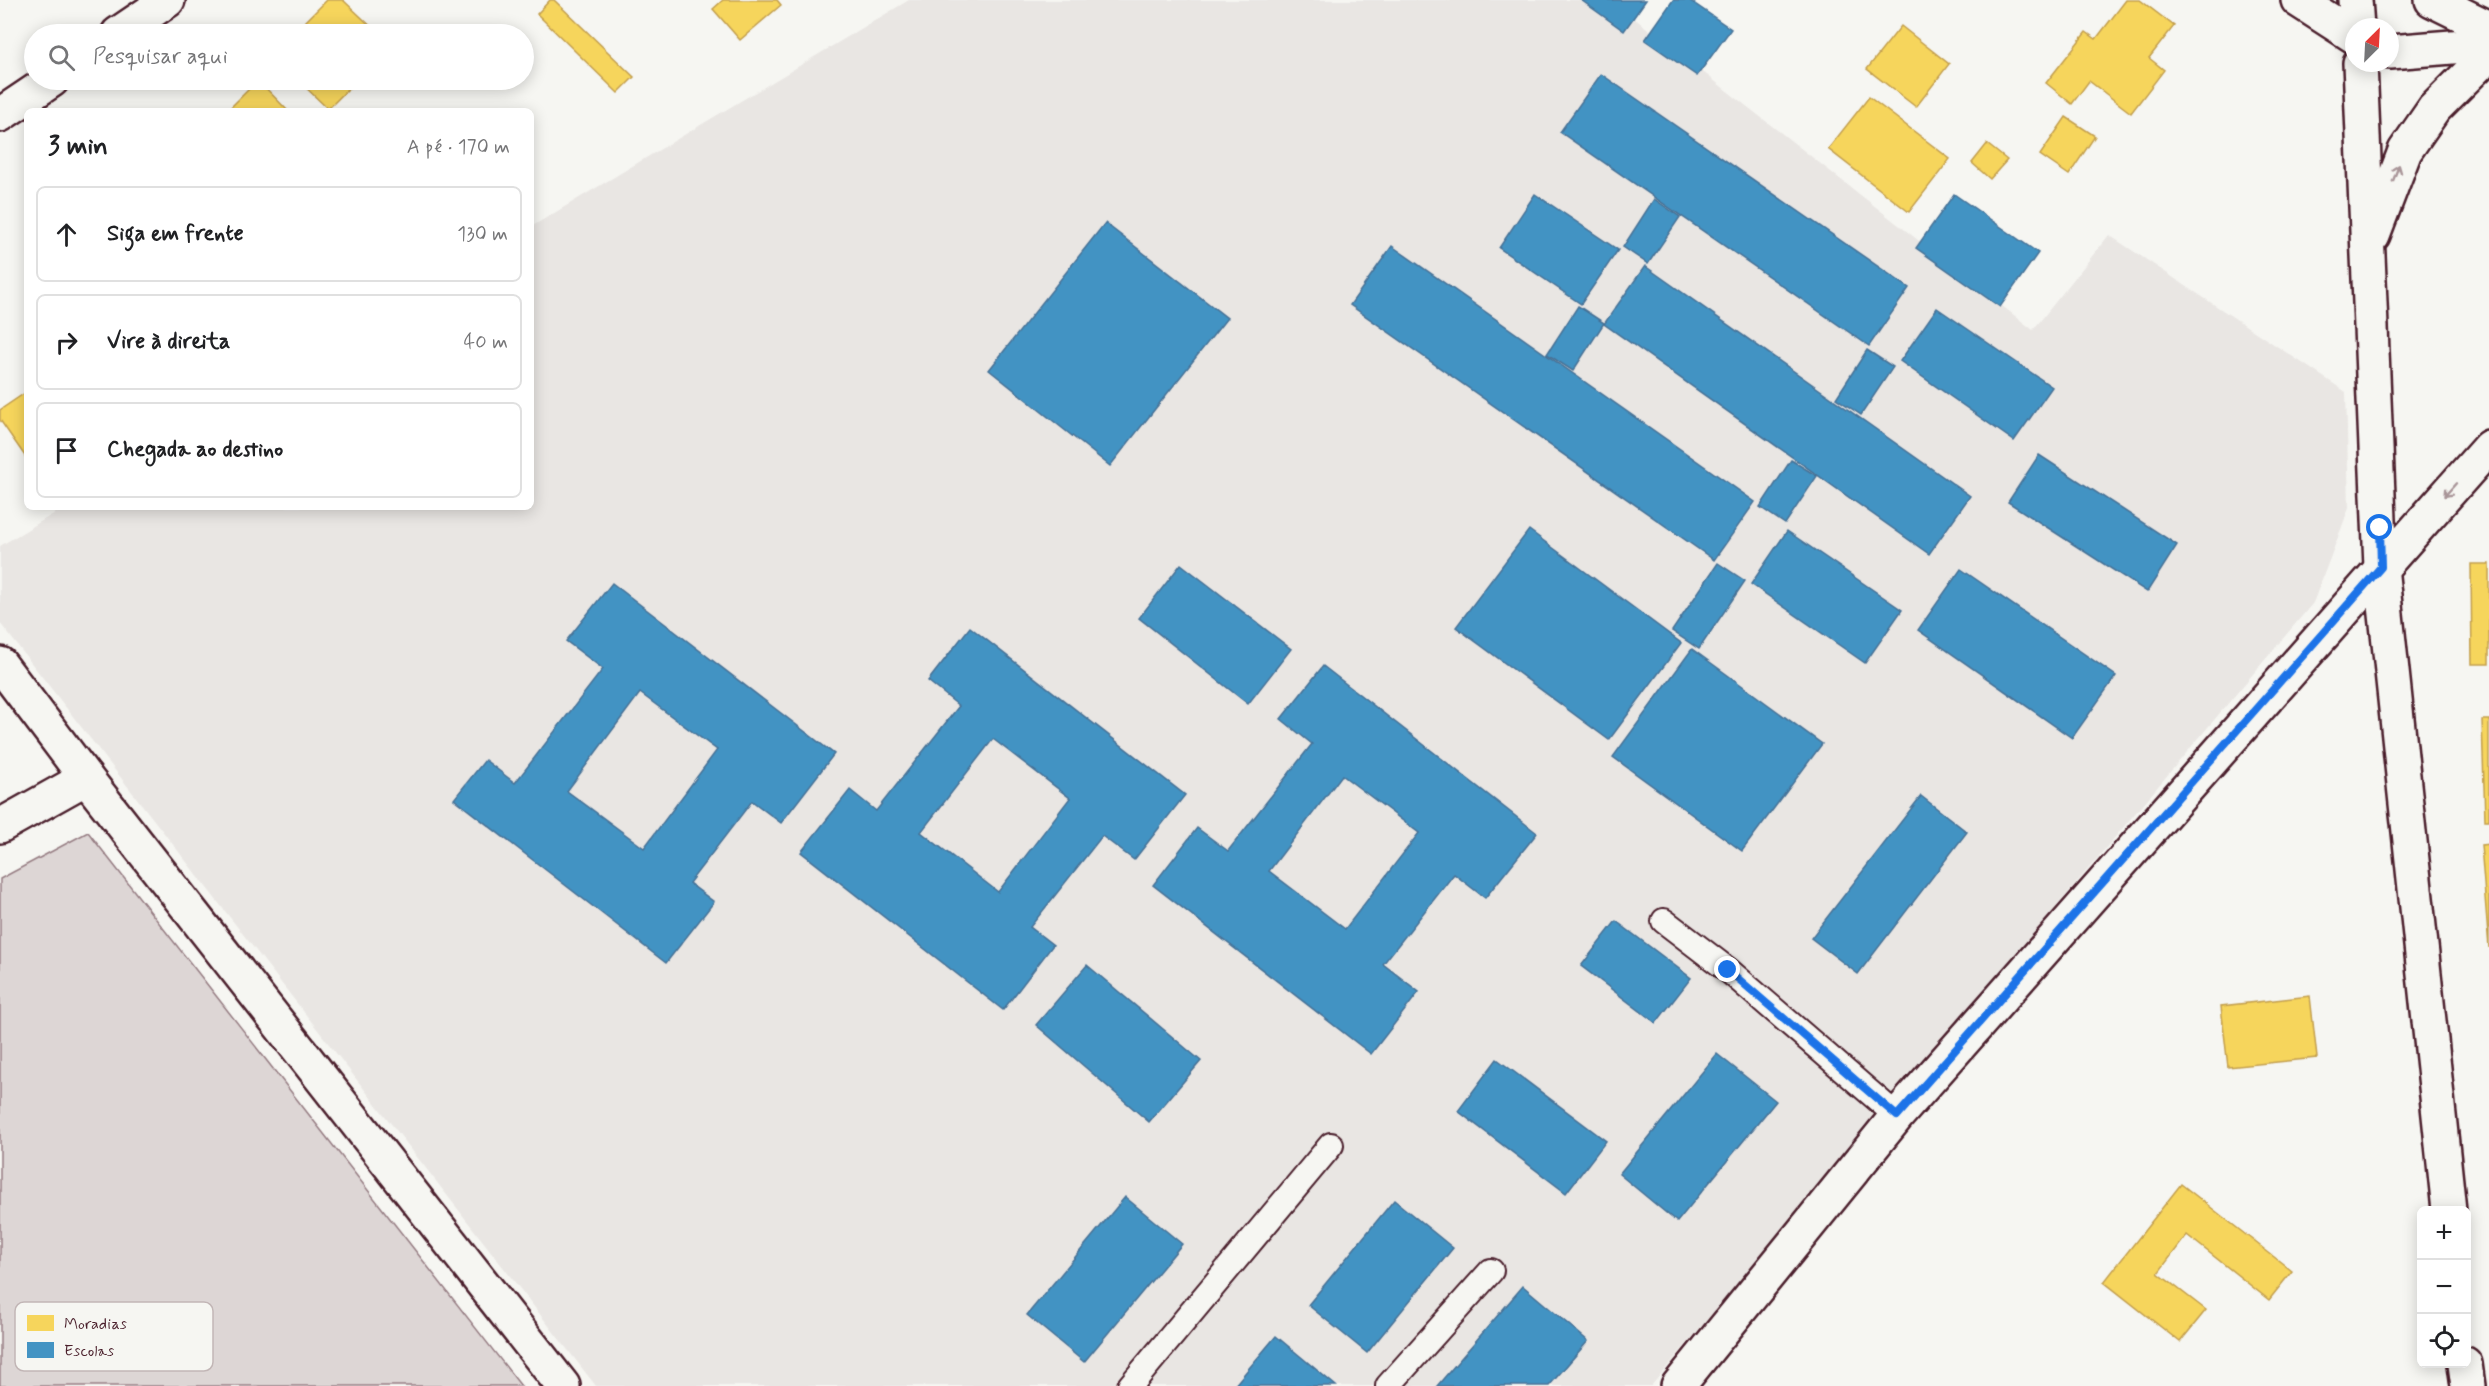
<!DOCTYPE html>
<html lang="pt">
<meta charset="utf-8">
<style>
body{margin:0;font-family:Mynerve,sans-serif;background:#f2f2f2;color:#202124}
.controls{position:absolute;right:18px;bottom:18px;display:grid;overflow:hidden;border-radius:9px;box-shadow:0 3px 15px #0003}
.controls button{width:54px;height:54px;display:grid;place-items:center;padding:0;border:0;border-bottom:2px solid #e0e0e0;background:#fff;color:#202124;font:30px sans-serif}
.compass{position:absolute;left:2345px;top:18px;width:54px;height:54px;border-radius:50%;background:#fff;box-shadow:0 3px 15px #0003;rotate:24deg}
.stop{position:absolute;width:18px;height:18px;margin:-14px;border:4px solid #1a73e8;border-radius:50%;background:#fff}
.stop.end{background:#1a73e8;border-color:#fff;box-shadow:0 2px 6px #0008}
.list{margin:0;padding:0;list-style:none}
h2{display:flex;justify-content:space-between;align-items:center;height:78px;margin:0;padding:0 24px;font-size:26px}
h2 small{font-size:20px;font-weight:400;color:#757577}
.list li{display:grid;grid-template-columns:39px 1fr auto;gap:18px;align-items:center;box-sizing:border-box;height:96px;margin:0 12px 12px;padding:0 12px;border:2px solid #e0e0e0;border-radius:9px}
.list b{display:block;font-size:22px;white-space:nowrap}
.list em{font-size:20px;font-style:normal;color:#757577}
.icon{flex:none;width:33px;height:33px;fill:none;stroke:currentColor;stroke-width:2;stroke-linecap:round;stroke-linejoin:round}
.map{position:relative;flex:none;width:2489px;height:1386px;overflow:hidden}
.search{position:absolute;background:#fff;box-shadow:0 3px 15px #0003;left:24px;top:24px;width:510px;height:66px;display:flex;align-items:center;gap:15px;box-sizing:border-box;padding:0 21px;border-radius:33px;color:#757577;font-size:22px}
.panel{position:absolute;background:#fff;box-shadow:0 3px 15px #0003;left:24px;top:108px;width:510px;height:402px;border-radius:9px}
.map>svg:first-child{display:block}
</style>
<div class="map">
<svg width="2489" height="1386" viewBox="0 0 2489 1386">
<rect width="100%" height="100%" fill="#f6f6f2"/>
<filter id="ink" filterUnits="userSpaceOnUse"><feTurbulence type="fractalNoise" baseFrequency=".0167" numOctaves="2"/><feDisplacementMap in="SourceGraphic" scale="12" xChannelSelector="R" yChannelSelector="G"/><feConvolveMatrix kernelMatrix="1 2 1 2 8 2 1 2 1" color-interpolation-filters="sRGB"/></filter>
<g filter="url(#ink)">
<path fill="#e9e6e3" d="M909,0H1611L2033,330L2109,235L2346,392L2349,508L2313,603L1651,1386H596L0,623V546L65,507H531V227Z"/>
<path fill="#ddd6d5" stroke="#947a80" stroke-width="1.5" d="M88,832L521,1386H0V879Z"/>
<g fill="#f6d55c" stroke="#c29e4d" stroke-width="1.5">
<path d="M327,0H343L379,34H293Z"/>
<path d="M550,0H554L634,77L618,93L537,14Z"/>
<path d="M723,0H777L781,5L740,40L713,9Z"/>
<path d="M2126,0H2140L2174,26L2149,58L2164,70L2131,113L2089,81L2072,104L2046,83L2086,32L2096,39Z"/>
<path d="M1901,26L1949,64L1916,107L1867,69Z"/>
<path d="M258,80L288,111H227Z"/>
<path d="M298,80H357L328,109Z"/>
<path d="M1869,97L1950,159L1909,212L1828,149Z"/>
<path d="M2066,117L2095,136L2069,175L2040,155Z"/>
<path d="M1987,144L2007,160L1990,179L1972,163Z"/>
<path d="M25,393L27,396V459L0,420V410Z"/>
<path d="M2471,564H2489V664H2472Z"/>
<path d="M2482,720H2489V820H2485Z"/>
<path d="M2489,844V948L2481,845Z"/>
<path d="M2310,996L2317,1058L2228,1067L2221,1006Z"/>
<path d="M2181,1184L2292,1271L2269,1300L2187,1235L2158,1273L2206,1310L2180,1342L2104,1282Z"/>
</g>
<g fill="#4393c3" stroke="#457095" stroke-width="1.5" fill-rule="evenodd">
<path d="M1581,0H1646L1624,31Z"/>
<path d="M1673,0H1689L1731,29L1697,76L1645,40Z"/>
<path d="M1601,74L1909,288L1869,346L1560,132Z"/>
<path d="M1535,194L1618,250L1581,304L1499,248Z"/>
<path d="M1954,194L2038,253L2000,307L1916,248Z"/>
<path d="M1654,199L1680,217L1648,264L1623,247Z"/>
<path d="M1105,223L1227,318L1110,466L989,370Z"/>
<path d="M1392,246L1755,502L1714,560L1350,305Z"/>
<path d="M1645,266L1970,496L1929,554L1604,324Z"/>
<path d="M1578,306L1604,323L1573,371L1547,354Z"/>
<path d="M1937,308L2052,387L2014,441L1900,361Z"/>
<path d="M1867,350L1893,367L1861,415L1836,398Z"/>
<path d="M2039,455L2177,545L2147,592L2008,502Z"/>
<path d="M1791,460L1817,476L1785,524L1760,507Z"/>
<path d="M1529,530L1681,643L1609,740L1456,627Z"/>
<path d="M1787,531L1902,610L1865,663L1751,584Z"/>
<path d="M1718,563L1745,581L1699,649L1672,631Z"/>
<path d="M1181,564L1291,649L1248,704L1139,618Z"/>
<path d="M1961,569L2116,676L2072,738L1918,630Z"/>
<path d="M612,583L834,754L781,823L752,801L689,883L714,902L666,963L454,799L485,760L515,783L603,669L566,641ZM640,693L717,750L644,848L567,791Z"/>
<path d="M970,627L1185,795L1134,860L1102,836L1030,927L1053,945L1003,1010L801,852L850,790L876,811L959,706L928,681ZM993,739L1070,798L998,892L921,832Z"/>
<path d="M1692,649L1822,744L1742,851L1613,757Z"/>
<path d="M1323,666L1537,833L1485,898L1454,874L1383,964L1419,992L1371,1054L1153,885L1197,828L1228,851L1312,744L1281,719ZM1342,775L1419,833L1345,929L1269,871Z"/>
<path d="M1921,796L1967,832L1858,974L1811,938Z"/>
<path d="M1616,921L1691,978L1656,1023L1581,966Z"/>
<path d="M1087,965L1201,1061L1149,1122L1036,1025Z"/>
<path d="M1717,1054L1776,1101L1677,1222L1619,1174Z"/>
<path d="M1497,1059L1606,1141L1566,1193L1458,1111Z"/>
<path d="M1125,1197L1182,1244L1084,1362L1027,1315Z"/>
<path d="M1394,1200L1453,1248L1367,1353L1308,1305Z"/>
<path d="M1523,1286L1588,1341L1549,1386H1437Z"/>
<path d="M1276,1336L1336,1386H1234Z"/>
</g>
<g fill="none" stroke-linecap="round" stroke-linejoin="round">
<defs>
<g id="service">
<path d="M1664,921L1728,970L1897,1116"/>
<path d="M1130,1386L1331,1145"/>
<path d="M1388,1386L1491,1271"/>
</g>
<g id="minor">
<path d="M2298,0L2354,36"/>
<path d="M2355,0L2357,27"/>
<path d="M2432,0L2489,28"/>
<path d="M118,34L168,0"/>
<path d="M2390,52L2489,44"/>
<path d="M2360,63L2381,567L2449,1210"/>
<path d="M0,115L52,80"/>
<path d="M2373,235L2405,151L2434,109L2481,62L2489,57"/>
<path d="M0,664L86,778L563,1386"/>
<path d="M0,826L86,778"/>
<path d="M2465,1364L2468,1386"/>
<path d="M1678,1386L1897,1116L2489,447"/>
</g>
</defs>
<use href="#service" stroke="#4a1f2b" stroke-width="28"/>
<use href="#minor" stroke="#4a1f2b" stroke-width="38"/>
<use href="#service" stroke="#f6f6f2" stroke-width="24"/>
<use href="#minor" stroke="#f6f6f2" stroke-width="33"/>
</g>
<defs><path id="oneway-shaft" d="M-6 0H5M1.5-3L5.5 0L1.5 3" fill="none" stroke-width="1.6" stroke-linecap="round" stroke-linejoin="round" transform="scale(1.5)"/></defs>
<g stroke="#a99598">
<use href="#oneway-shaft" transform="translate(2396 173) rotate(-69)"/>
<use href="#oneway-shaft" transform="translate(2450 490) rotate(132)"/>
</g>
</g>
<g fill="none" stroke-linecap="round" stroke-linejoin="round" filter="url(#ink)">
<path stroke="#1a73e8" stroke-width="8" d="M1728,970L1897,1116L2381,567L2380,528"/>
</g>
<rect x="15" y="1302" width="198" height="69" rx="9" fill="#f6f6f2" stroke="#c2b6b6" stroke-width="1.5"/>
<rect x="27" y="1315" width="27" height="16" fill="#f6d55c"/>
<rect x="27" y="1342" width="27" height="16" fill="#4393c3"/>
<g font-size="16" fill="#4a1f2b">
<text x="64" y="1329">Moradias</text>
<text x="64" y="1356">Escolas</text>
</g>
</svg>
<div class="controls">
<button>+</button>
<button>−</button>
<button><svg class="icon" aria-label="locate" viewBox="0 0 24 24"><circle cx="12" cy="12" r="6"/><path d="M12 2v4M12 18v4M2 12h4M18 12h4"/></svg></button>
</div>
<svg class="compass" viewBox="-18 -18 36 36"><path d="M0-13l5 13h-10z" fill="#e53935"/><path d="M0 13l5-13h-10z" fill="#757577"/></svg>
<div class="stop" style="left:2380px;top:528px"></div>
<div class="stop end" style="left:1728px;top:970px"></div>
<div class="search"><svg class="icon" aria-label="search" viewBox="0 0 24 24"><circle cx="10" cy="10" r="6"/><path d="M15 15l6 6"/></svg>Pesquisar aqui</div>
<section class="panel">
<h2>3 min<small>A pé · 170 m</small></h2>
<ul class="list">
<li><svg class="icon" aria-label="ahead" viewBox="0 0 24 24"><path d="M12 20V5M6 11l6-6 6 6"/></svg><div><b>Siga em frente</b></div><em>130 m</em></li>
<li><svg class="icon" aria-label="right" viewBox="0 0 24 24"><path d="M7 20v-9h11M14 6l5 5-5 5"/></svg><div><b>Vire à direita</b></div><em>40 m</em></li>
<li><svg class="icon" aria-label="arrive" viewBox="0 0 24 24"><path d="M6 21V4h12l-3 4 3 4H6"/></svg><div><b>Chegada ao destino</b></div></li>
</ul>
</section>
</div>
